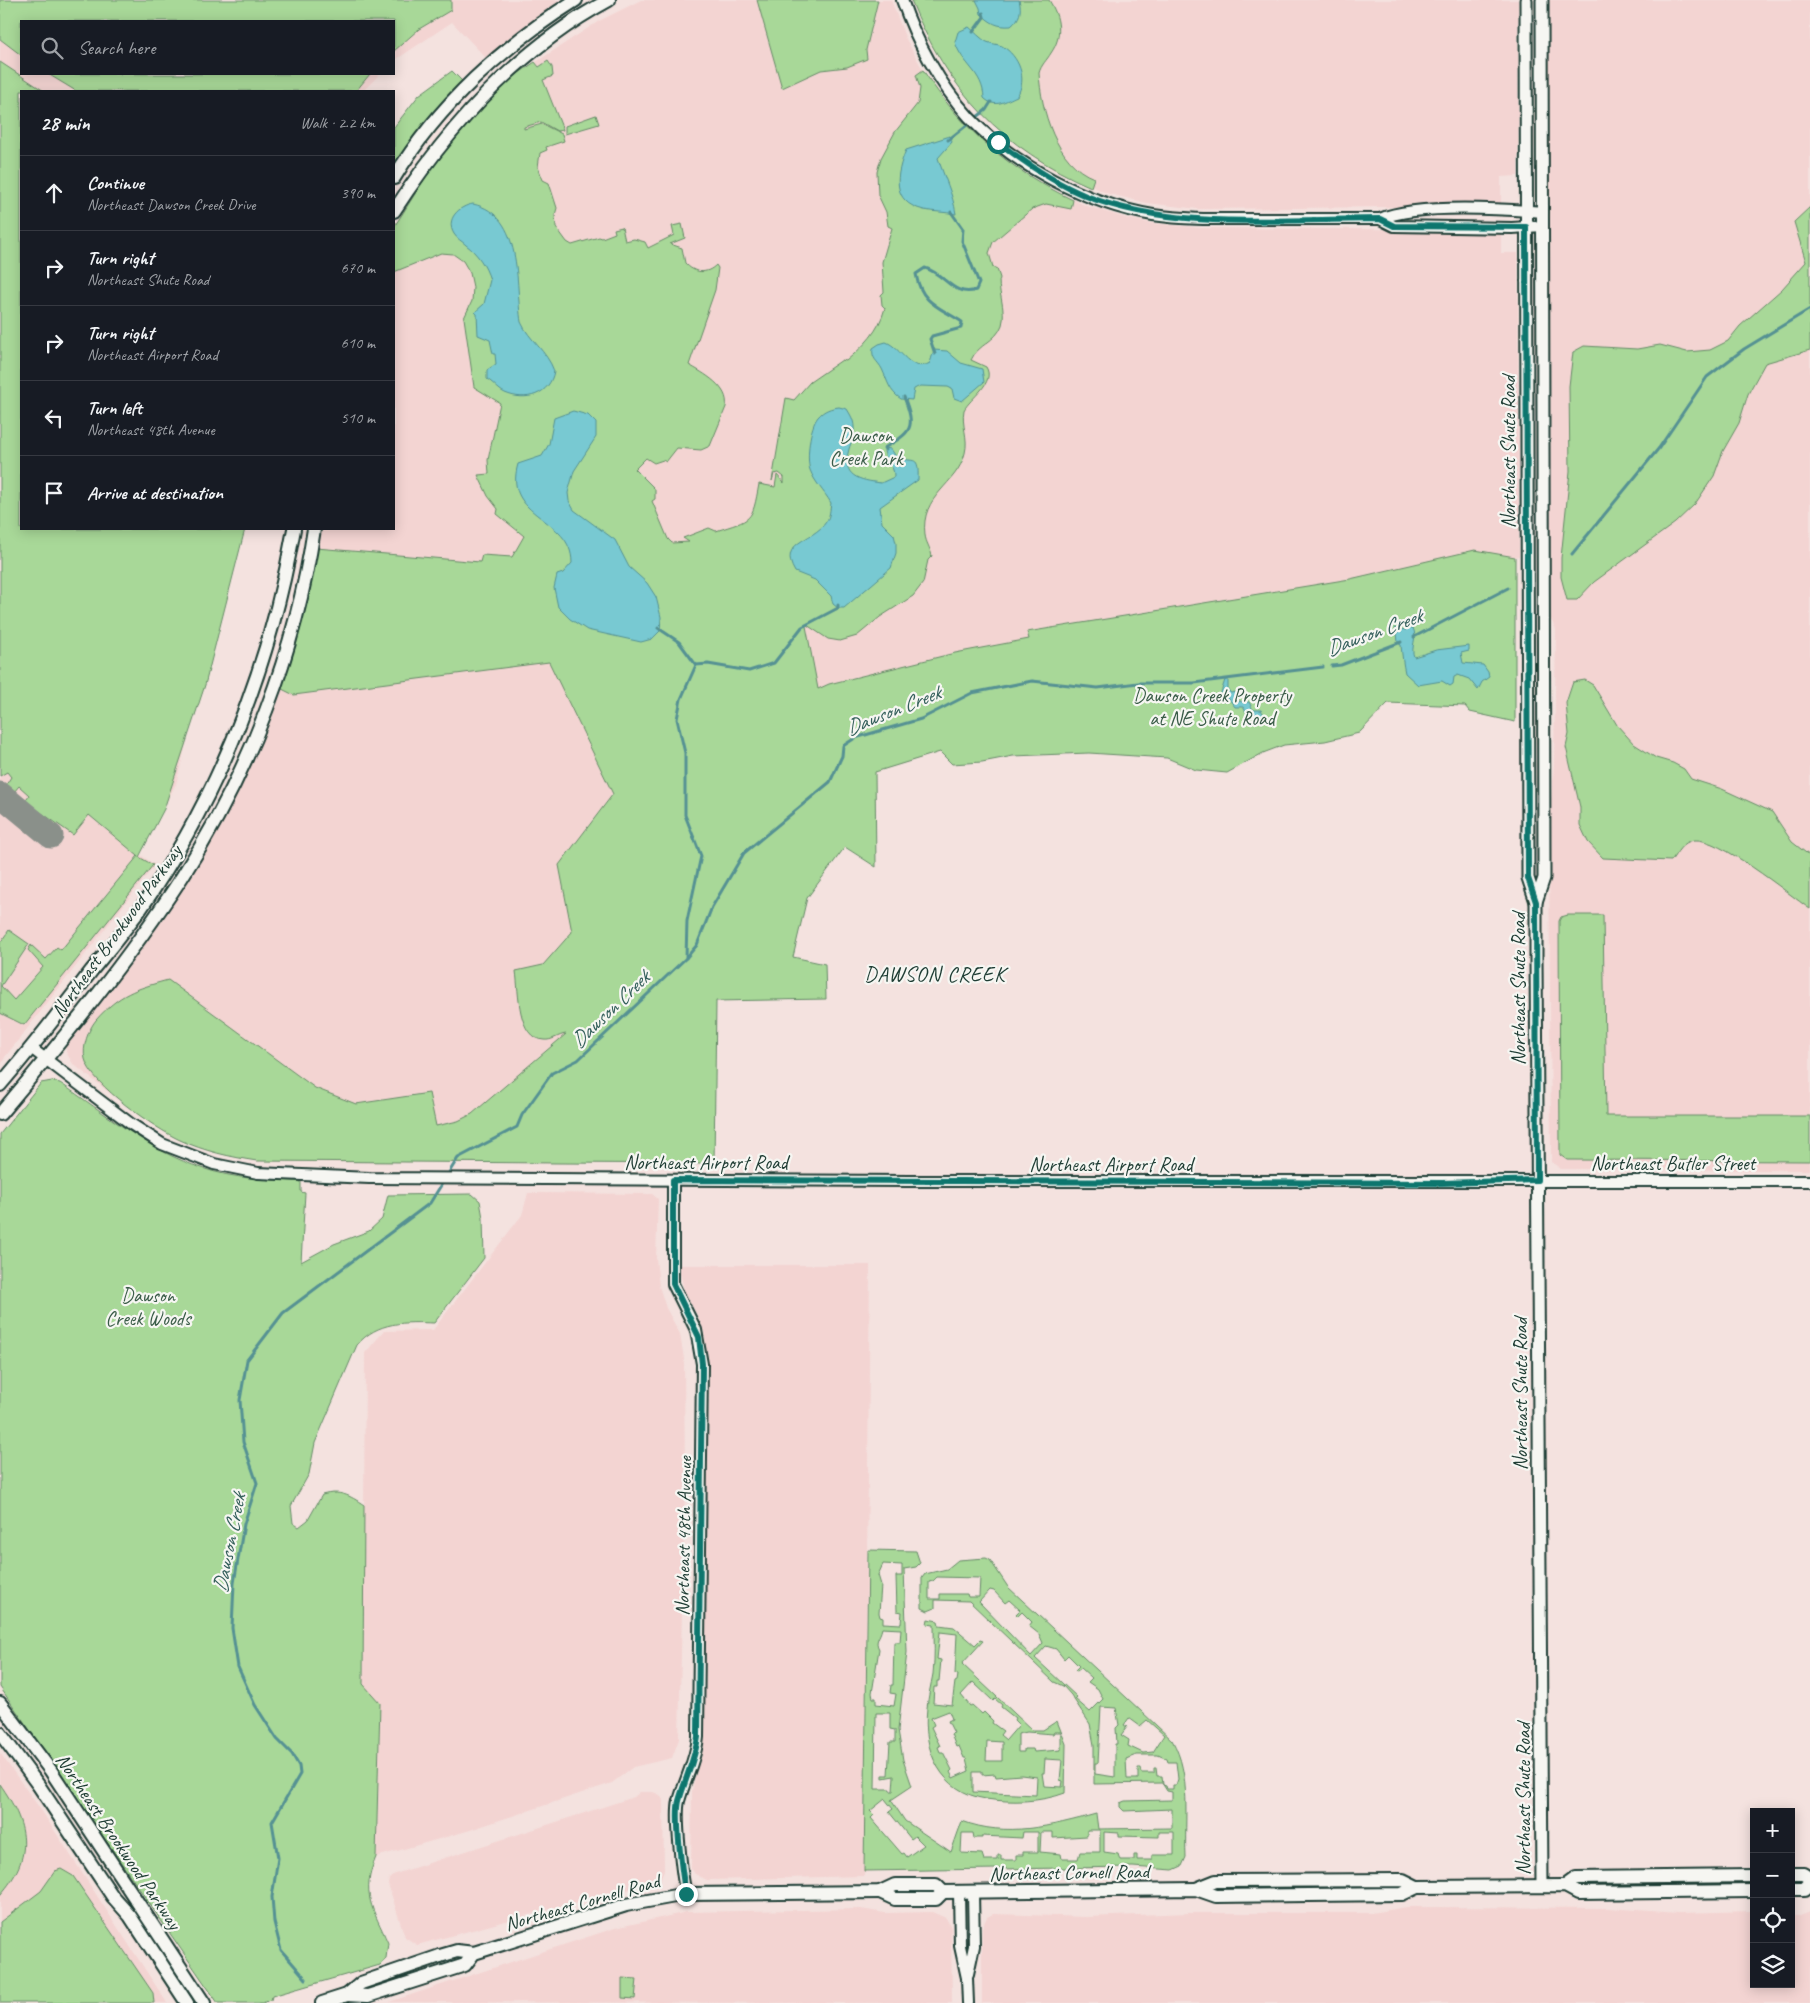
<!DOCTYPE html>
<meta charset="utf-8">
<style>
body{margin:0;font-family:Caveat,sans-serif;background:#20242c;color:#f1f3f6}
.controls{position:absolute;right:15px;bottom:15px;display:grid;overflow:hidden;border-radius:0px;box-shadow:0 2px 12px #0003}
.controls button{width:45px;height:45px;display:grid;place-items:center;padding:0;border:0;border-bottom:1px solid #363941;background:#171b24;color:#f1f3f6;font:25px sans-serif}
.stop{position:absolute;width:15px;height:15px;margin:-11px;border:4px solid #0f766e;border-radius:50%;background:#fff}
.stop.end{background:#0f766e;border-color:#fff;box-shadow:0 1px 5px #0008}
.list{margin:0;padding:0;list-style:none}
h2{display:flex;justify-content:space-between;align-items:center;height:65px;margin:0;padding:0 20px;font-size:21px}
h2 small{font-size:16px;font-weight:400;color:#9ea1a6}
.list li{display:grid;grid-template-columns:32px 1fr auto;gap:15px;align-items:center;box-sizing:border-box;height:75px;padding:0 20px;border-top:1px solid #363941}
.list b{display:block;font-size:19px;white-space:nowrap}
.list p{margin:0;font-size:16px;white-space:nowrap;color:#9ea1a6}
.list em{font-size:16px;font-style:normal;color:#9ea1a6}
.icon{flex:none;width:28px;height:28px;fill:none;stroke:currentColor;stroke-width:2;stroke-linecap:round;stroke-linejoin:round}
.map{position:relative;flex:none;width:1810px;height:2003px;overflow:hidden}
.search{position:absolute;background:#171b24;box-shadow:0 2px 12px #0003;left:20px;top:20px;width:375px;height:55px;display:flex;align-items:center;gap:12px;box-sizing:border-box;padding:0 18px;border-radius:0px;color:#9ea1a6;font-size:19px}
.panel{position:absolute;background:#171b24;box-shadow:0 2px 12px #0003;left:20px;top:90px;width:375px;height:440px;border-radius:0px}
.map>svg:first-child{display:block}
</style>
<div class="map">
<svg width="1810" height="2003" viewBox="0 0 1810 2003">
<rect width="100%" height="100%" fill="#f4e2df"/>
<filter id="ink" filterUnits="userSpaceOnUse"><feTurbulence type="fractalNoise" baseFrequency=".02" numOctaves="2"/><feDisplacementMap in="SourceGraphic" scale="10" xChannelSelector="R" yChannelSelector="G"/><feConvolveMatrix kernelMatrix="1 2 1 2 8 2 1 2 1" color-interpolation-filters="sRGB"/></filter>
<g filter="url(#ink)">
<g fill="#f3d4d2">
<path d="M0,0H566L486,58L452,22L394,61V21H21V74H380L363,91H21V529H240L176,784L139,854L155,865L5,1057L0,1067Z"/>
<path d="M641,0H891L905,37L923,70L957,117L977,137L1016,169L1052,190L1087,206L1126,218L1150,223L1202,228L1501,230V253H1518L1519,556L719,708L714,1164L276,1162L238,1158L199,1148L158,1128L137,1114L73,1064L66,1052V1044L69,1037L173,903L211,842L240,786L319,529H394V227L410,199L513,77L599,21Z"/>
<path d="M911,0H1518V176L1501,177V206H1497L1198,209L1147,203L1109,194L1054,170L1022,149L993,125L950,75L930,43Z"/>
<path d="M1547,0H1810V1170L1575,1169H1561L1551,1162L1549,822L1554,764L1556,629L1549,616Z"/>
<path d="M528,1193L652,1194L658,1199L656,1258L659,1286L666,1308L680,1334L684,1359L685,1484L679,1739L672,1758L633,1767L612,1783L467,1831L376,1857L380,1704L363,1684L365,1353L384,1331L433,1330L522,1215Z"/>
<path d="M678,1265H870L864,1876L707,1880L695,1874L691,1868L692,1791L703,1739L709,1371L704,1332L698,1316L685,1293Z"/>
<path d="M0,1753L41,1810L167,2003H0Z"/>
<path d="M640,1792H653L660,1795L663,1800L664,1870L660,1880L653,1885L606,1894L417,1945L405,1937L388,1884L389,1879L395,1874L634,1797Z"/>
<path d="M1407,1907L1608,1908L1679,1913L1754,1911V1984H1791V1916H1800L1810,1912V2003H982V1927L987,1917L993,1914L1087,1917L1189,1913H1371Z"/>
<path d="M861,1909L885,1913L932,1912L946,1918L951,1927L952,2003L389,2002L615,1928L687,1912Z"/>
</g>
<g fill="#a8d898" stroke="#648a66" fill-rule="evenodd">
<path d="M0,0H451V10L419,29L394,51V21H21V55L0,39Z"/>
<path d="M757,0H878L866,50L867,59L847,67L821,70L782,88Z"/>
<path d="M911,0H1049C1060,17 1063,36 1051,53C1047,60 1041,65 1039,73C1041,110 1056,164 1094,178L1091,187C1003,149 946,89 911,0Z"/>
<path d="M548,61L552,67L553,76L543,80L563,130L557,131L541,122L524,127V129L542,124L562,134L564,141L546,147L547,150L540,153L538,167L543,180L549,183L557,208L555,215L556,227L567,242L572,245L599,237L602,238L615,233L614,229L622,227L625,241L634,239L645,242L648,248L674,235L672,226L682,224L685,238L670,244L682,248L685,263C694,273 706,275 716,265L718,268L715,290L689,365C703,373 730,387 726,407L710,446L701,450L677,448L666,462L663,460L654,463L646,458L635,469L655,489V499L652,501L668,539L672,543L689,542L683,538L709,528L716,531C752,519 752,523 759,484L775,487L777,475L784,483V477L779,473L774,474L772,481L786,398L794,400L810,382L842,360L846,361C864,346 879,331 885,308L882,305L881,295L884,292L882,262L892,228L888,226L886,212L878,195L877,172L881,158L895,132L918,103L920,88L916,75L923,70C960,128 1011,171 1073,200L1071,209L1046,204L1032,209L993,242L989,253L993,267L997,269L1000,278C996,286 1007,310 1002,325C996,342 978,344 971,360L986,367C996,383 970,398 964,410C961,425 969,438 965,453C957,486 920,494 925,535C926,543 930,547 932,556L928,560L923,583L913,596L880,617L857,636L840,641L828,639L807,625L806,626L818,689L829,684L955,653L1029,639L1027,632L1350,579L1475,550L1515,557V722L1470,712L1465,706L1388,703L1359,733L1325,741L1284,745L1263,753L1227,773L1196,770L1167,758L1089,753L1013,756L982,762L952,764L940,752L875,772L876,867L845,847L807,898L793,957L825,964L826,999L716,1001L714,1164L257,1161C230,1157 204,1151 180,1140C156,1129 91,1085 85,1059C82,1047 88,1030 96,1020C119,994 135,989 168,980L315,1088L356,1104L429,1093L436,1126L458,1121L472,1114L566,1034C558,1035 552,1041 544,1040C517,1039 519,992 516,971L543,965L572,932L559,865L613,794L549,662L294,695L280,688L316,548L480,562L482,555L512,557L524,536L497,514L498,509L488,496L478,475L489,474L488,460L500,403L474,387L464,318L472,301L473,287L470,273L463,261L453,254L441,253L394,272V227L432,167L488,100L513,77L535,62L539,67Z"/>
<path d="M0,62L44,91H21V529H245L205,685L164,809L139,857L153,865L24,1025L0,1013V943L9,930L29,944L1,986L14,1000L43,967L28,950L31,945L46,959L57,947L61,950L138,856L89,815L73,835L25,801L29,795L19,786L14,792L6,785L11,777L7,772L0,776Z"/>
<path d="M452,71L463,82L394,168V127L419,95Z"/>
<path d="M48,74H370L356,91H76Z"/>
<path d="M596,115L599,124L565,134V126Z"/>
<path d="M1810,207V350L1765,363L1748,394L1739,423L1723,451L1714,476L1695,504L1675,523L1594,582L1577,600H1567L1561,577V558L1570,471L1569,386L1573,352L1584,346L1637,349L1660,345L1687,352L1710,350L1728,341L1740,326L1782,289L1806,262L1794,222Z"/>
<path d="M1585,680L1593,685L1617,725L1634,744L1656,758L1673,763L1684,769L1691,779L1722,789L1772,812L1792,842L1810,856V909C1787,893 1719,837 1694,840C1682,842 1677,853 1671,861L1603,858L1588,842L1580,825V807L1566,747L1569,734L1566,703L1573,682Z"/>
<path d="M1568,915H1603L1606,1116H1810V1161L1567,1160L1560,1155L1559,921L1561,917Z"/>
<path d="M52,1081L60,1083C104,1112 152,1153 202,1168C234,1179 268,1180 301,1181V1192L305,1193L301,1262L334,1244L369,1231L382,1219L388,1195L472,1194L480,1201L483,1218L484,1258L434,1323C406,1322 377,1321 357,1345L315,1443L309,1474L291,1506L293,1523L299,1527L308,1520L322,1495C340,1490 349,1495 364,1505L363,1684L380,1703L376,1857C360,1895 373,1908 388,1943L386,1958L380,1965L272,1996L271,2000L262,2003H218L0,1687V1134L41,1083Z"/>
<path d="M868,1550L916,1551L920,1563L916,1567L904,1569L907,1652L898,1730L903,1760L912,1786L891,1800L905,1821L951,1852L962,1821C1006,1838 1052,1826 1096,1814L1098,1829L1172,1828V1809L1124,1811L1120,1807V1803L1125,1801L1172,1800V1792L1167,1791L1162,1783L1094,1784V1745L1090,1724L1071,1695L1063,1686L1054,1682L969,1601L935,1600V1608L928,1611L922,1608V1578L925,1574L947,1569L958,1560L986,1558L990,1560L1008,1587L1172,1740C1192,1775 1184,1819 1186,1857L1182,1866L1173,1870L1133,1867L864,1871ZM883,1564L902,1565V1576H896L897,1611L902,1612L901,1624L883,1623V1618L880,1617L879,1613L881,1585L878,1575ZM937,1577L980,1578L979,1597H968L967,1594H940V1599H929V1582L933,1581ZM990,1590L994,1591L1005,1603L1009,1600L1020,1610L1016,1614L1018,1616L1022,1612L1032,1622L1029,1626L1039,1634L1043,1643L1031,1656L979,1602ZM882,1628L901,1629L900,1642H894L893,1685H891L890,1693L896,1694L894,1706L876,1704V1698H873L872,1693L879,1649C874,1640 880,1638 882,1628ZM1046,1646L1056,1649L1064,1659L1068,1655L1079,1666L1075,1670L1077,1671L1081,1668L1092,1678L1088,1682L1098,1689L1103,1699L1090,1712L1075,1699L1077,1697L1035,1658ZM1101,1707L1116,1708L1119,1725L1116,1728L1117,1744H1115V1777L1095,1774V1763H1098ZM876,1713H890V1729L895,1730V1742H890L888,1775H883V1778L894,1776L893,1791H890V1789H875ZM1129,1718L1140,1726L1147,1720L1164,1735L1153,1752L1143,1753L1128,1746L1129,1740L1121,1735L1127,1727L1124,1725ZM1136,1755H1158L1167,1759L1168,1762H1176L1178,1779L1176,1785H1173V1789H1167L1166,1786L1163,1785L1162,1776H1157L1156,1768H1154V1773H1141L1140,1768H1138V1779H1127L1126,1759ZM885,1799L893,1809L889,1812L911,1839L915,1836L924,1845L907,1857L904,1853L902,1854L871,1818L874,1815L870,1811ZM1087,1830H1100V1852H1080L1078,1859H1062L1061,1854L1040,1852L1041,1832H1053V1838L1087,1836ZM1023,1832H1038V1852H1023V1855H1016V1860H1001V1855H998V1860H984L982,1854L961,1853L962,1833H973L974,1838H982V1836L1022,1838ZM1104,1832L1119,1833V1836L1159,1837V1832H1174V1855H1152V1860H1137V1855H1134V1860H1120L1118,1854L1104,1852Z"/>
<path d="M928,1619L938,1621L939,1625L954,1627L975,1645L980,1640L983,1641L962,1664L1032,1730H1043L1057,1721L1066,1744L1065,1793C1041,1802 1012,1803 986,1799C941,1792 922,1751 927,1708C928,1697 931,1685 933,1674C935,1658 934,1641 934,1625L927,1624ZM940,1632L957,1634L955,1674L958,1675L957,1681L955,1682L952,1705L933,1703L934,1687H937V1681H939L941,1660L937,1659ZM973,1682L993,1701L995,1699L1002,1705L1001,1707L1015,1718L1014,1720L1019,1725L1006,1740L1000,1735L1003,1731L992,1723L993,1721L984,1712L982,1714L972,1705L970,1706L961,1695ZM949,1711L952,1719L948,1721L954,1733L951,1734L956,1747L959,1746L964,1758H966L969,1771L953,1778L950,1772L952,1770L943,1752H940L938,1747L940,1746L931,1727L934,1725L931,1718ZM1027,1732L1053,1734L1054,1732H1061V1750L1034,1752L1033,1749H1024V1752H1018V1734ZM987,1741L1002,1742V1761H986ZM1045,1759L1062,1760L1060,1780L1063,1781L1062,1787L1044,1786L1042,1773H1044ZM973,1772H982V1775L995,1774L996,1777L1021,1775L1037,1777L1036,1795L973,1792Z"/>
<path d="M0,1784C28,1824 35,1856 0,1895Z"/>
<path d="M61,1869L73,1876L153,1993L154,2003H0V1922L41,1891L55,1871Z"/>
<path d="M622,1978L637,1979L635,1999L622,1998Z"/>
</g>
<g fill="#78c9d2" stroke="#549193">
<path d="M976,0H1019C1022,11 1020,19 1011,26C997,27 991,23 981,14L980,8Z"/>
<path d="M969,27C974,31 981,39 987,42C992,44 997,44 1002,46C1019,56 1028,79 1017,96C1005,101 995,109 984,98C983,72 962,65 955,42L958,32Z"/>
<path d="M950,136L952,142L938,158C944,177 953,194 956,214C945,212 934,212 924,210C890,202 896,174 906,150Z"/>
<path d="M473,204C524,215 515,284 521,322C529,340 547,351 554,371C550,395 526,402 505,393C497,389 495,384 487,379V370L496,364L495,354H493L490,340L478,335L477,314L475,312L484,304L490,280C486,266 477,253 466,245C462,241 457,239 454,234C445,219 459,206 473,204Z"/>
<path d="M886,342C902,348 910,374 930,363L934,350L947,351L961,363L982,369L984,382L962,401L954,398L952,389L948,387L920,386L914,389L912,400L901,399C889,391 888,382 882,369C878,361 871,359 873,348L879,344Z"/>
<path d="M839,407L847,409C850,414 854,420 854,427C855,435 851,442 849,449C841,477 859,480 881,483L894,477C895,465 883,459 884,448L891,449L897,458C915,463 919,454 918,480L880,507L882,523L894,535L896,543V553L891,568L844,608H838L833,604L831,596L815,580L795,572C777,541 813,542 826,522C830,517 830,509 831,503C824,491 815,483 810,470C806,458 810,426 818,417C824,410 831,408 839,407Z"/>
<path d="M573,411L588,415L596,423V437L574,471L568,493L569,501L574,510L615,540L629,567L647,583L656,597L661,617L660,631L652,639L641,642L587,630L570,619L558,607L554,588L557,575L563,573L572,563C572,516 502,519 518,464L542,456L549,444L554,418Z"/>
<path d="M1409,627L1413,628C1418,638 1410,647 1414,657L1436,650L1469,646V651L1461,653L1463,663L1483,665L1488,672L1489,677L1482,682L1478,690L1469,679L1458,675L1454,677L1453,684L1450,686L1442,681L1418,685L1405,673C1403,664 1402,655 1401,645L1398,643L1397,632L1395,628L1406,630Z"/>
<path d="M1225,680H1228V690L1231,693L1235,692L1238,701L1249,702L1253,710H1261L1267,719H1259L1253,713L1248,715L1243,707H1235L1229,699L1225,698L1223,702L1219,699Z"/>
</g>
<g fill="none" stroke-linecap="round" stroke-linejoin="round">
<g stroke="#549193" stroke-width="3">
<path d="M973,32L984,17L983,13"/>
<path d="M948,140L986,110L991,102"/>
<path d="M935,354L930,339L932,336L961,328L962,322C939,307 921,303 916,274L925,268C944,273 954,298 976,290L979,283L962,241L963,229L951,212"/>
<path d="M886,450L884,448C912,432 916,428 904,397"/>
<path d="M1572,554L1659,448L1707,377L1744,349L1810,309"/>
<path d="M658,628L679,642L696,665"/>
<path d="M1414,637L1508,588"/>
<path d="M696,665L708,664L749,671L774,663L802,627L838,608V605"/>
<path d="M1332,666L1341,665L1401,642"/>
<path d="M686,958L687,921L701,856L685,815V753L677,719L681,699L696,665"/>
<path d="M306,1979L281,1950L274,1922L272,1897L278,1858L272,1822L300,1774L299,1766L292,1754L277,1739L255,1705L238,1667L232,1628L234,1583L244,1524L257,1483L243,1442L240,1400L247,1360L283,1313L430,1203L458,1158L517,1127L522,1115L552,1073L578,1060L686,958L697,945L712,907L744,853L830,782L842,756L843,746L855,738L921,719L972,693L1032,681L1098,688L1138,683H1194L1323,667"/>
</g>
<path stroke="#8a908a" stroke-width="25" d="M0,794L51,836"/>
<defs>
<g id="tertiary">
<path d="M902,0C916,41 940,85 969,117C1014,166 1088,204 1153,215C1187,220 1221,219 1255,219C1297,219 1338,219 1380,219C1415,204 1503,209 1543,212"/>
<path d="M1380,219L1394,226L1512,228L1543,226"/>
<path d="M31,1048L131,1124L162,1144L214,1164L258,1173L369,1178L911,1181H1810"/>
<path d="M673,1180V1284L696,1330L702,1364L698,1737C696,1760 685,1779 679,1801C675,1817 682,1877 686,1894"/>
<path d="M959,1892L960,1946L967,1978L968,2003"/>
<path d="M968,1974L974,1946L973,1892"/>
</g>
<g id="secondary">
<path d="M1526,0L1528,878L1536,902"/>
<path d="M1542,0L1544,878L1536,902V958L1542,1886"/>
</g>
<g id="primary">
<path d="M394,178C438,105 504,45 576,0"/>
<path d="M394,211C449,126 518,49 609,0"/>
<path d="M0,1085C32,1048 62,1009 92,970C108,951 124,931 139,911C219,796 270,666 294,529"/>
<path d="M0,1114C64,1038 128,960 182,877C249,773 296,651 314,529"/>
<path d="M0,1703L51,1771L204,2003"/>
<path d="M0,1733L39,1786L113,1897L130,1916L187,2003"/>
<path d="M440,1956L457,1951L474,1953"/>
</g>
<g id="trunk">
<path d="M1791,1874H1804L1810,1878"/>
<path d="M1565,1886L1576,1878L1754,1876"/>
<path d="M1196,1889L1216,1881L1403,1880L1417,1887"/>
<path d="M1791,1889H1804L1810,1883"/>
<path d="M880,1892L895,1899H936L943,1892"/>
<path d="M347,1995L368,1996L465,1965L474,1953L626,1905L686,1894L880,1892L895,1885H936L943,1892L1196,1889L1216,1896L1402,1894L1417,1887L1565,1886L1578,1893L1754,1891"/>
<path d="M322,2003L347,1995L361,1983L440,1956"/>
</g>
</defs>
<use href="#tertiary" stroke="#1f3d34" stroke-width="14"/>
<use href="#secondary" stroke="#1f3d34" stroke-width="15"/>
<use href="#primary" stroke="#1f3d34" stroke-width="16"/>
<use href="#trunk" stroke="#1f3d34" stroke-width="16"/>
<use href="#tertiary" stroke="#f6f6f2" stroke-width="10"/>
<use href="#secondary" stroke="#f6f6f2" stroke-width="11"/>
<use href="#primary" stroke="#f6f6f2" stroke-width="12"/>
<use href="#trunk" stroke="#f6f6f2" stroke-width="12"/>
</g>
</g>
<g fill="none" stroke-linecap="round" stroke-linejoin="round" filter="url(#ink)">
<path stroke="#0f766e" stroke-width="6" d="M686,1894C682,1877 675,1817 679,1801C685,1779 695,1760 698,1737L702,1364L699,1337L673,1284V1180L1442,1183L1537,1180L1536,902L1528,878L1526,227L1394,226L1380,219C1286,219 1174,231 1086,196C1054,183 1025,163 998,142"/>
</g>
<g text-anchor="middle" stroke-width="4.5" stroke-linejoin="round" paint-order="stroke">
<g font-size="20" fill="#3a5c48" stroke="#f6f6f2">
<text x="866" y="442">Dawson<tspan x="866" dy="23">Creek Park</tspan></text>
<text x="1212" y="702">Dawson Creek Property<tspan x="1212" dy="23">at NE Shute Road</tspan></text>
<text x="148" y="1302">Dawson<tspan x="148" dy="23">Creek Woods</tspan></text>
</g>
<g font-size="20" fill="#1f3d34" stroke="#f6f6f2">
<text transform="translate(1508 452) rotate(-90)" y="7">Northeast Shute Road</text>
<text transform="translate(116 931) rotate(-54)" y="7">Northeast Brookwood Parkway</text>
<text transform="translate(1518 989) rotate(-90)" y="7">Northeast Shute Road</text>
<text x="706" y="1169">Northeast Airport Road</text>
<text x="1673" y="1170">Northeast Butler Street</text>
<text x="1111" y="1171">Northeast Airport Road</text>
<text transform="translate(1520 1394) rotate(-90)" y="7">Northeast Shute Road</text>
<text transform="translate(683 1536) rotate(-89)" y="7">Northeast 48th Avenue</text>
<text transform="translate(1523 1799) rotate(-90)" y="7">Northeast Shute Road</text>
<text transform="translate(119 1841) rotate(56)" y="7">Northeast Brookwood Parkway</text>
<text transform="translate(1069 1872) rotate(-1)" y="7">Northeast Cornell Road</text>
<text transform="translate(582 1902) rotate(-16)" y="7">Northeast Cornell Road</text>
</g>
<g font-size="21" font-style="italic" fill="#35605c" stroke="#f6f6f2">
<text transform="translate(1374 632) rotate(-20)" y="7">Dawson Creek</text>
<text transform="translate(893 710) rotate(-22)" y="7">Dawson Creek</text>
<text transform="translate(610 1009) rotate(-44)" y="7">Dawson Creek</text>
<text transform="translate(229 1543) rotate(-79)" y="7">Dawson Creek</text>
</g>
<g font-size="21" letter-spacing="1" fill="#1f3d34" stroke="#f6f6f2">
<text x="935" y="981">DAWSON CREEK</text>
</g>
</g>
</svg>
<div class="controls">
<button>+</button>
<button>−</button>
<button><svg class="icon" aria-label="locate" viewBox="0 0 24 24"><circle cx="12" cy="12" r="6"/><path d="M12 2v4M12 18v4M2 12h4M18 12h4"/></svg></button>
<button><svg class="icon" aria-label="layers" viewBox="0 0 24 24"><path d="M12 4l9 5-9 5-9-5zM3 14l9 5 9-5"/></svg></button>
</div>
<div class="stop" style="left:998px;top:142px"></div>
<div class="stop end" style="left:686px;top:1894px"></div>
<div class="search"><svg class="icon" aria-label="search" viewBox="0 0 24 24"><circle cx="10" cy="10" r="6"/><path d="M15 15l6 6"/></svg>Search here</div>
<section class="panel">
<h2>28 min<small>Walk · 2.2 km</small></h2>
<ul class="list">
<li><svg class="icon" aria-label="ahead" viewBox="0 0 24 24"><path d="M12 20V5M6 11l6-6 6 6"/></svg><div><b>Continue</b><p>Northeast Dawson Creek Drive</p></div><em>390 m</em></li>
<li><svg class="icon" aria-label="right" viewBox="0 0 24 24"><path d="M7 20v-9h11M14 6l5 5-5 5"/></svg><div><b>Turn right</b><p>Northeast Shute Road</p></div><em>670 m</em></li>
<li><svg class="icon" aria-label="right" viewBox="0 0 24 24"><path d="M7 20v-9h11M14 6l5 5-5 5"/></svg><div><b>Turn right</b><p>Northeast Airport Road</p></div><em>610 m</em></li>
<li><svg class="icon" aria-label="left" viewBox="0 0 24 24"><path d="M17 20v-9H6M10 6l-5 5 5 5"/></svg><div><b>Turn left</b><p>Northeast 48th Avenue</p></div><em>510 m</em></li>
<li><svg class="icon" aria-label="arrive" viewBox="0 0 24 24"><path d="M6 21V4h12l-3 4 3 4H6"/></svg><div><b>Arrive at destination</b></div></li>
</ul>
</section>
</div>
